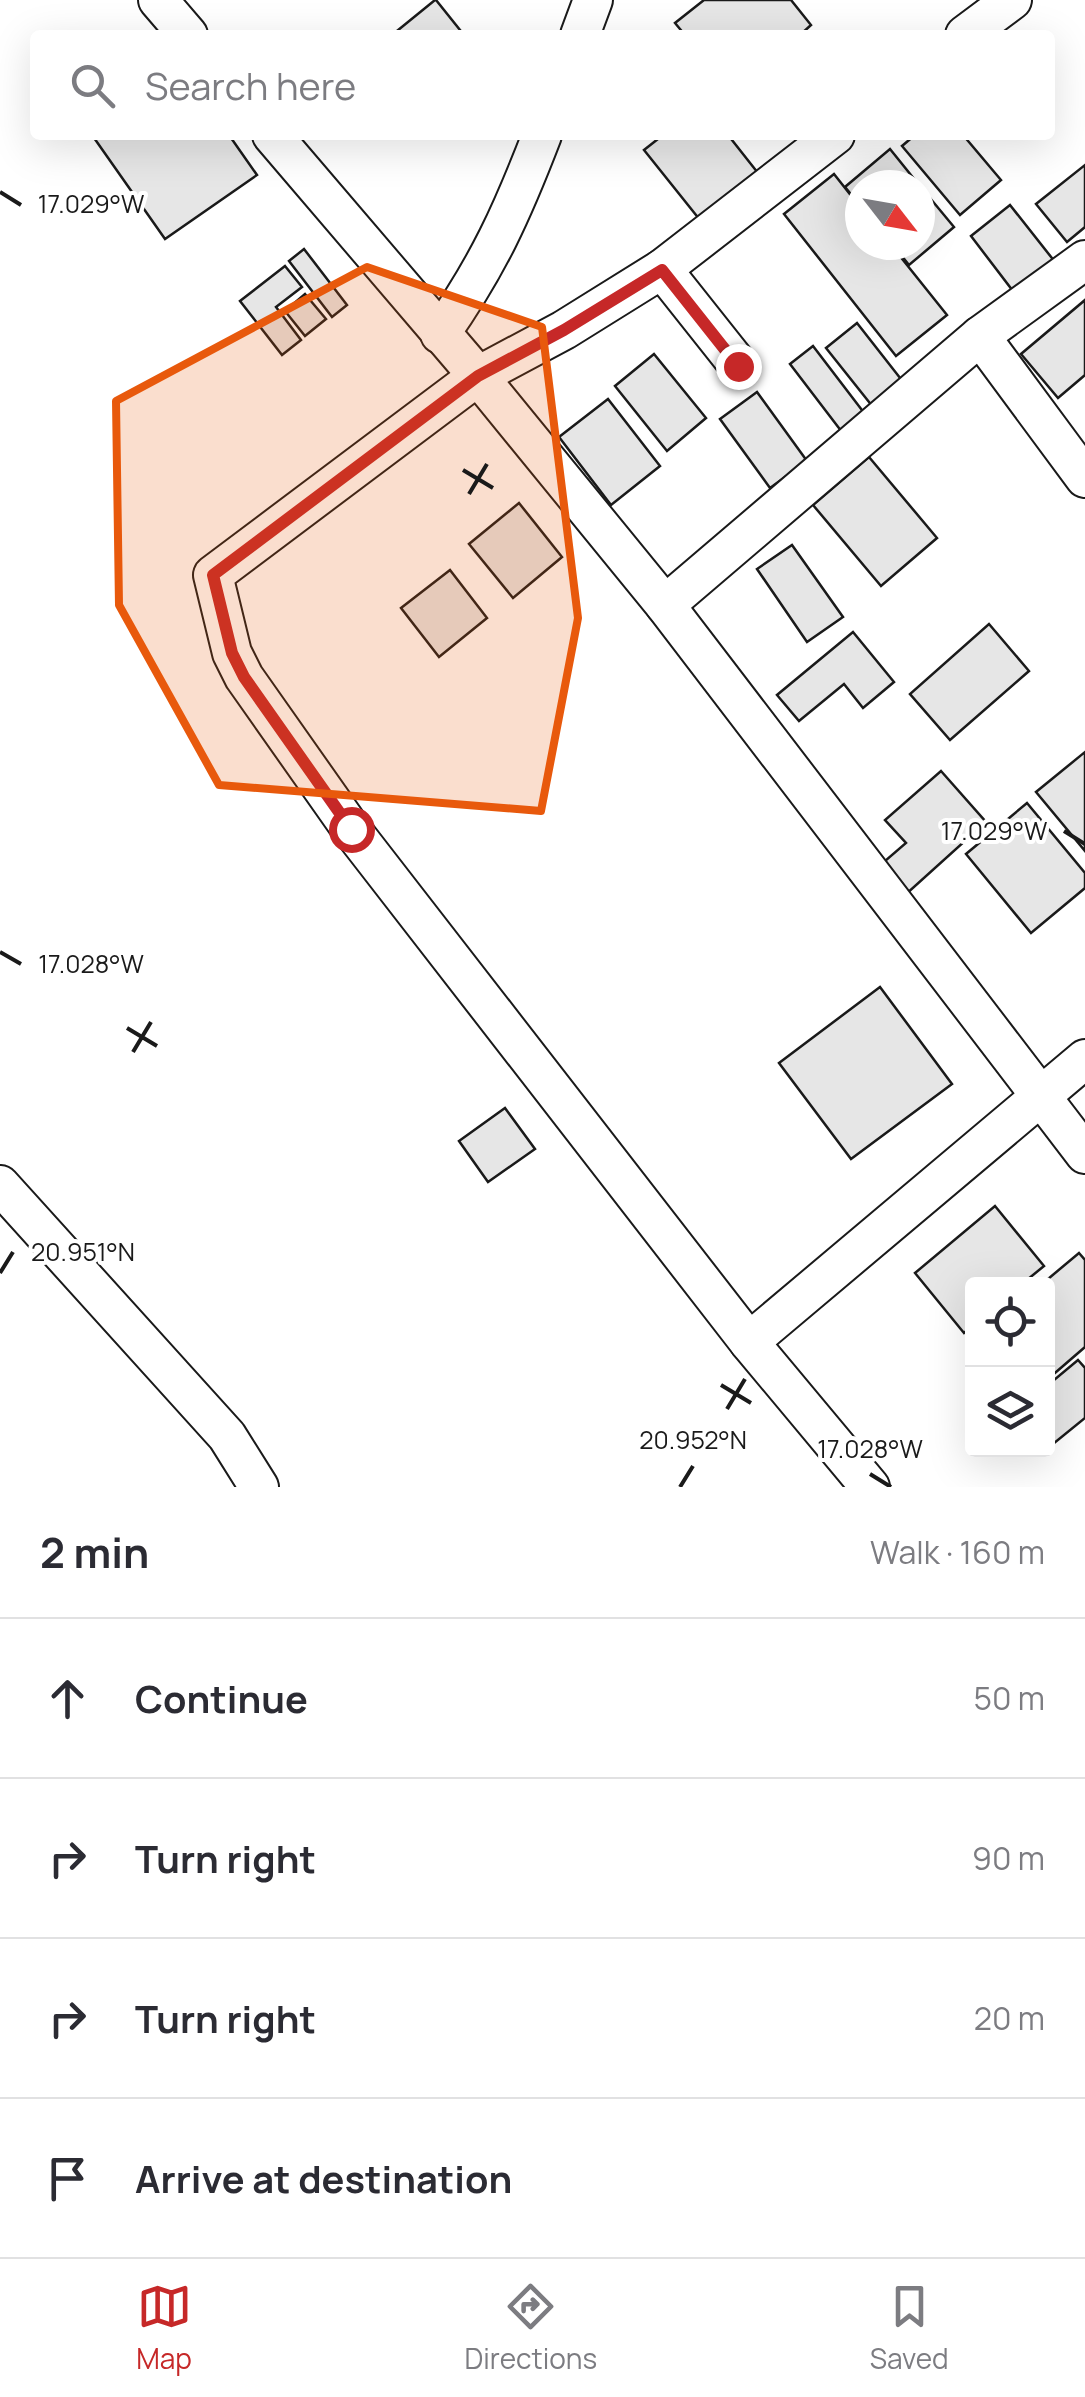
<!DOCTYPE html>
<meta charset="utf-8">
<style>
body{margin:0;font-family:Manrope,sans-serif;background:#f7f7f7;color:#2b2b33}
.controls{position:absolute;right:30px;bottom:30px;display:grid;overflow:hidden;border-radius:10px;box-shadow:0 10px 40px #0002}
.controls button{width:90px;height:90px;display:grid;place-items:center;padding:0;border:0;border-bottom:2px solid #e1e1e2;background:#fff;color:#2b2b33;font:50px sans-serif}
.compass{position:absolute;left:845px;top:170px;width:90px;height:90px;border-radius:50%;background:#fff;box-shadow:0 10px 40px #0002;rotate:121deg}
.stop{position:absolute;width:30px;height:30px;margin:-22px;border:8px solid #c62828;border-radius:50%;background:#fff}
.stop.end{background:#c62828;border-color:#fff;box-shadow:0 2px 10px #0008}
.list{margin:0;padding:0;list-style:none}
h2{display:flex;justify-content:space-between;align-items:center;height:130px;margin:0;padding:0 40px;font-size:42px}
h2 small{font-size:32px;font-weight:400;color:#7c7c81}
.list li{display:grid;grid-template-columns:65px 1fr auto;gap:30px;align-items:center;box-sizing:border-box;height:160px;padding:0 40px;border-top:2px solid #e1e1e2}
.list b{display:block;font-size:38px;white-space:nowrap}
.list em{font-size:32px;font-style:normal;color:#7c7c81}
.icon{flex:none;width:55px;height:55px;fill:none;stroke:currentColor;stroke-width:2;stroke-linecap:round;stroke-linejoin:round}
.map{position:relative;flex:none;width:1085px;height:1487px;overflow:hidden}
.search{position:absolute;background:#fff;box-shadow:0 10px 40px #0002;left:30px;right:30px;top:30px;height:110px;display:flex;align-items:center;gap:25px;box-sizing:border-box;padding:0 35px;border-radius:10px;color:#7c7c81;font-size:38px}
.sheet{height:770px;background:#fff}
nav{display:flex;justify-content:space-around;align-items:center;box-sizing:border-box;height:140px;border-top:2px solid #e1e1e2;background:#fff;font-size:28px;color:#7c7c81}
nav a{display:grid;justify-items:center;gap:5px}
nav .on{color:#c62828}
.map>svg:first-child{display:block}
</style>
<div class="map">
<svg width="1085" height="1487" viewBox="0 0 1085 1487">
<rect width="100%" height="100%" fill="#fff"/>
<g fill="#e6e6e6" stroke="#1a1a1a" stroke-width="2.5">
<path d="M436,0L464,35H392L435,0Z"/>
<path d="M704,0H791L811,25L800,35H685L675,23Z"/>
<path d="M92,135H229L257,175L165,239Z"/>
<path d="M663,135H728L758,173L700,220L644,150Z"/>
<path d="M915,135H963L1001,180L960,215L902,146Z"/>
<path d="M890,149L919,185H860V205L845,187Z"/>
<path d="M1085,165V227L1067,242L1036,204Z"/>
<path d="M834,174L860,207V245H891L947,315L896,356L784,214Z"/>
<path d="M920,186L954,227L909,265L893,245H920Z"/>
<path d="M1010,205L1059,267L1019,299L971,236Z"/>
<path d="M304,249L347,305L332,317L289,261Z"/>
<path d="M285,266L302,287L276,307L301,340L282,355L240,301Z"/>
<path d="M305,294L326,319L305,336L285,311Z"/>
<path d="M1085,300V375L1058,398L1021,354Z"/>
<path d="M857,323L904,383L873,407L826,348Z"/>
<path d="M813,346L868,418L845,436L790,364Z"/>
<path d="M654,354L706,418L667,451L615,386Z"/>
<path d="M757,392L807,461L770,488L720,419Z"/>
<path d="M608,399L660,466L611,505L559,437Z"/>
<path d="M869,457L937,538L881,586L813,505Z"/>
<path d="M519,503L562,557L513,598L469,544Z"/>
<path d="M792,545L843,617L807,642L757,569Z"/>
<path d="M450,570L487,618L439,657L401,608Z"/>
<path d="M989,624L1029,671L950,740L910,694Z"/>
<path d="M853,632L894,682L863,708L844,684L799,721L777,695Z"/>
<path d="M1085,752V851L1036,792Z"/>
<path d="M941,771L986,822L904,896L878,867L906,843L885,820Z"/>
<path d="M1027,803L1085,873V888L1031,933L966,854Z"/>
<path d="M880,987L952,1084L851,1159L779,1063Z"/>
<path d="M505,1108L535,1149L488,1182L459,1141Z"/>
<path d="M995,1206L1044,1266L1022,1284H972V1326L964,1333L915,1273Z"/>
<path d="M1079,1253L1085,1260V1347L1048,1379V1284H1042Z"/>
<path d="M1078,1360L1085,1368V1418L1053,1444L1048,1437V1385Z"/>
</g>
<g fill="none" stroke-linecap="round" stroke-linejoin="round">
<defs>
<g id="minor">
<path d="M158,0L188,35"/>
<path d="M580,35L593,0"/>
<path d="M965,35L1012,0"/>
<path d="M272,135L478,376L665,605L1085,1154"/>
<path d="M835,135L662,269L564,330L478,376L213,575L232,653L244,677L351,829L749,1342L870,1487"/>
<path d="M662,269L739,366"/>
<path d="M440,334C488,266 512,213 542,135"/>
<path d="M980,336L1085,478"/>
<path d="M665,605L980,336L1085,260"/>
<path d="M0,1185L227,1436L259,1487"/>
<path d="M749,1342L1085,1059"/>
</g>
</defs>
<use href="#minor" stroke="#1a1a1a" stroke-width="42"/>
<use href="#minor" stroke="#fff" stroke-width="38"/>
</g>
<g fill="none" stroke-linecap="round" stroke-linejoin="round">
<path stroke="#c62828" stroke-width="12" d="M351,829L244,677L232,653L213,575L478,376L564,330L662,270L738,366"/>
</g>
<path fill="#e8590c" fill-opacity="0.2" stroke="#e8590c" stroke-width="8" stroke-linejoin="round" d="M367,267L542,327L578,618L541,811L219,785L119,605L116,401Z"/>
<path fill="none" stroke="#1a1a1a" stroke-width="4" d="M0,192L21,205M463,470L493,488M469,494L487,464M1064,831L1085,844M0,952L21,964M127,1028L157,1046M133,1052L151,1022M0,1273L13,1252M721,1385L751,1403M727,1409L745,1379M870,1474L891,1487M680,1487L693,1466"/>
<g font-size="25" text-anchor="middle" fill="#1a1a1a" stroke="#fff" stroke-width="8" stroke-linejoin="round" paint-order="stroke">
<text x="91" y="213">17.029°W</text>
<text x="994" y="840">17.029°W</text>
<text x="91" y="973">17.028°W</text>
<text x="83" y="1261">20.951°N</text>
<text x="693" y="1449">20.952°N</text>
<text x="870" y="1458">17.028°W</text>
</g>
</svg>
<div class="controls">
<button><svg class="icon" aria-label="locate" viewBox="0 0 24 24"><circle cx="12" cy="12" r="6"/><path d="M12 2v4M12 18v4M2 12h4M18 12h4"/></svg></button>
<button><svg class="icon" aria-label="layers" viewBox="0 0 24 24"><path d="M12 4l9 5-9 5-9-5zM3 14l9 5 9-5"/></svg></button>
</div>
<svg class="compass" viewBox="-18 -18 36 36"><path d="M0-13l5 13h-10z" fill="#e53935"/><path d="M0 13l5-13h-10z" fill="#7c7c81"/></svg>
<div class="stop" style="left:351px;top:829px"></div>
<div class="stop end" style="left:738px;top:366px"></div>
<div class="search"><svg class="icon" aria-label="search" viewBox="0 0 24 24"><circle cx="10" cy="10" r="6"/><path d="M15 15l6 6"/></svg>Search here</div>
</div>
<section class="sheet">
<h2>2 min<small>Walk · 160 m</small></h2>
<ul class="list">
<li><svg class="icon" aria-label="ahead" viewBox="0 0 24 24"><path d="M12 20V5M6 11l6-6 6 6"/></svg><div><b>Continue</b></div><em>50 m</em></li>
<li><svg class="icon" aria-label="right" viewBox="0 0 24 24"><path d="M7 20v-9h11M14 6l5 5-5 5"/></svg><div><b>Turn right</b></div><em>90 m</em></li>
<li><svg class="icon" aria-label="right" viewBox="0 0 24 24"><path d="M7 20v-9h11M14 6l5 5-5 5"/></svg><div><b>Turn right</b></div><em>20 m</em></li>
<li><svg class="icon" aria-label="arrive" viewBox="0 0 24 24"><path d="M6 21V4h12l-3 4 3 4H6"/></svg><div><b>Arrive at destination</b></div></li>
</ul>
</section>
<nav>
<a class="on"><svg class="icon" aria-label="map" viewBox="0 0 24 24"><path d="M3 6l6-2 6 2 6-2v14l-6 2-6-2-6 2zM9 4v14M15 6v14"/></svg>Map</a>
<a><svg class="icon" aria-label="directions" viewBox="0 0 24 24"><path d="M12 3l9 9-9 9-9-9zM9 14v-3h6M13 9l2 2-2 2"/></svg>Directions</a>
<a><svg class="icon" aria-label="saved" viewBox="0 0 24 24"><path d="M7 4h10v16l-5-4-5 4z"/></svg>Saved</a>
</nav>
